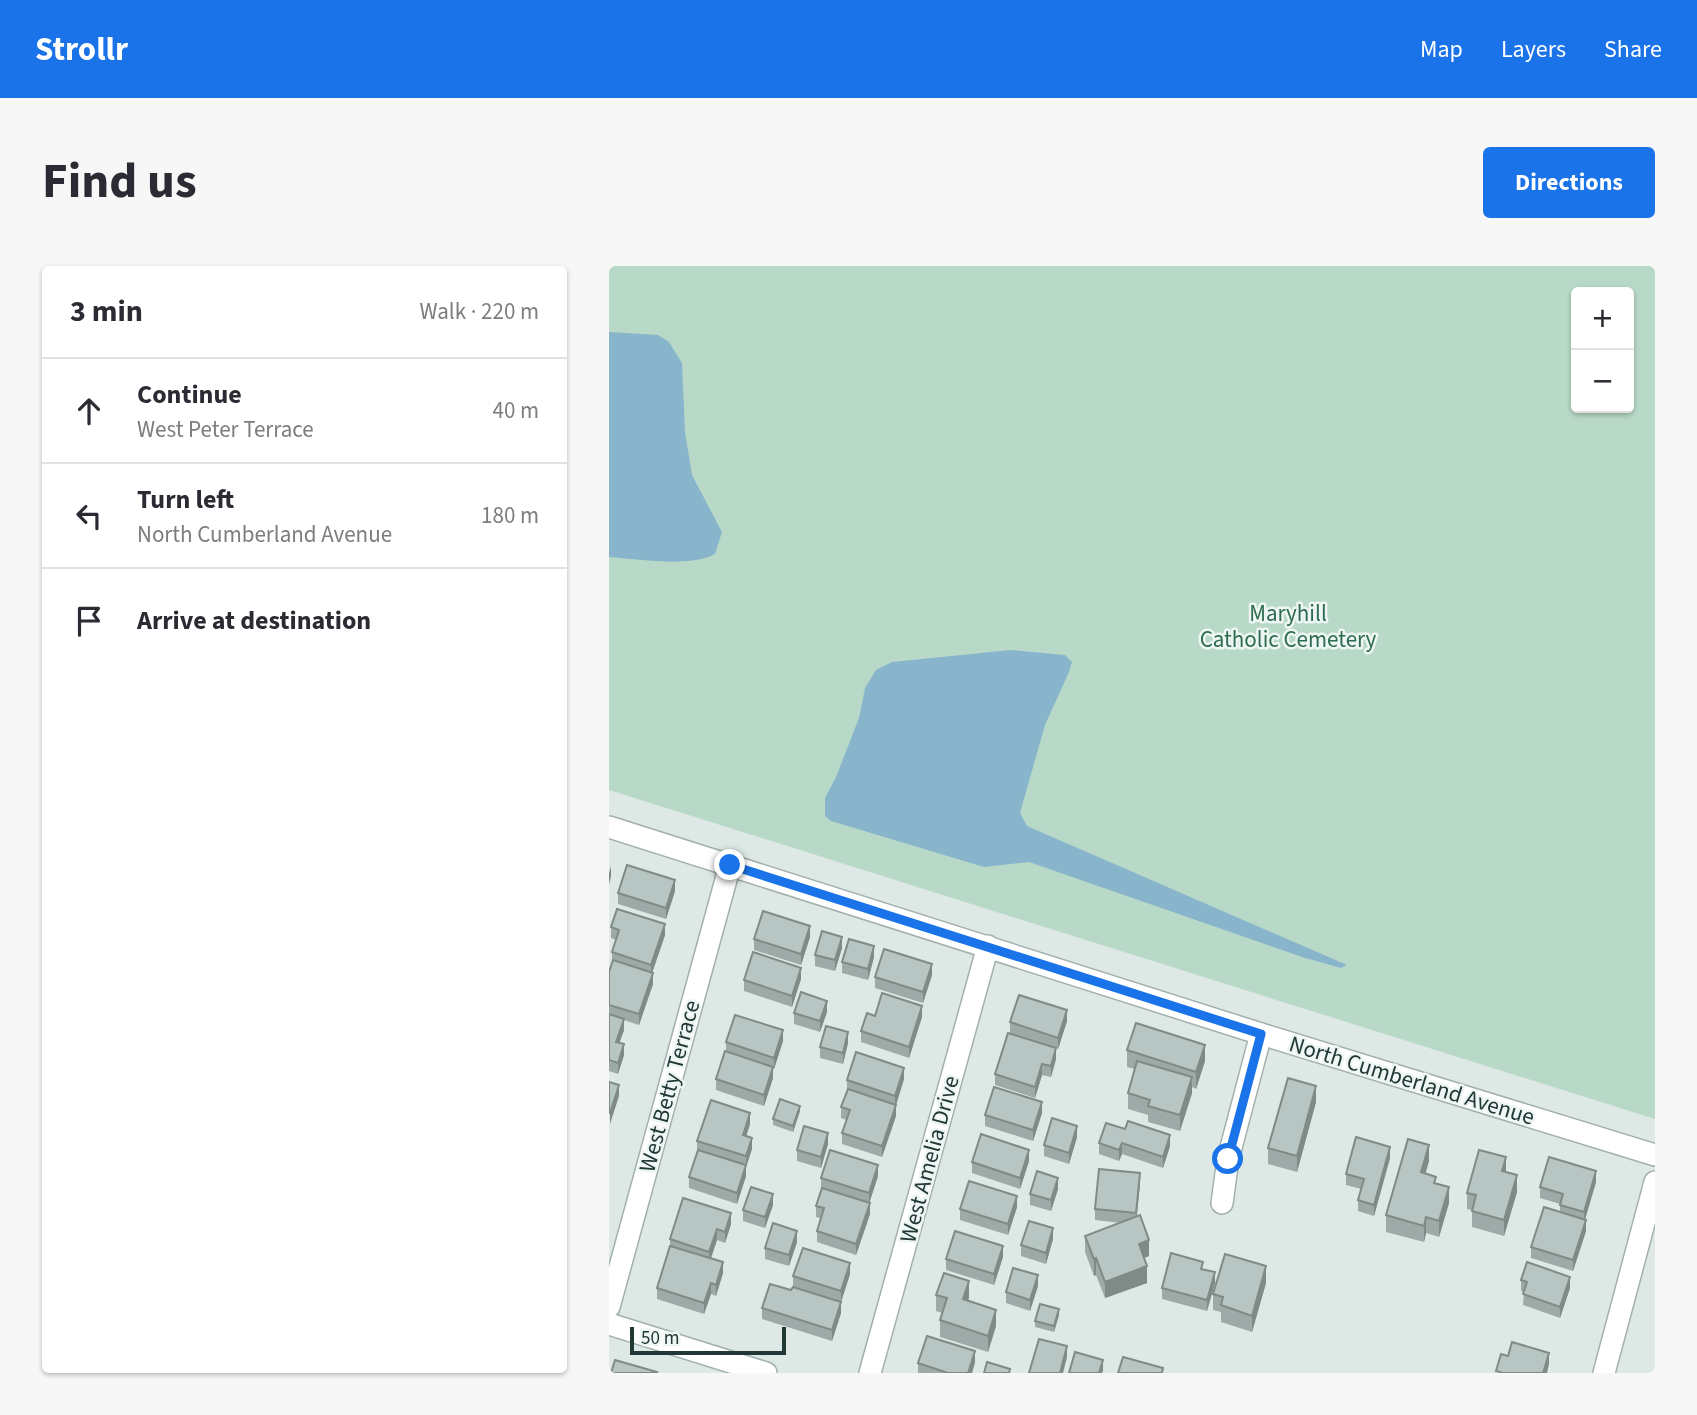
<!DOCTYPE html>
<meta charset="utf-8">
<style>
body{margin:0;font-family:"Source Sans 3",sans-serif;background:#f7f7f7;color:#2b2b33}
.controls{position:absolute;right:21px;top:21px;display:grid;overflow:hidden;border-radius:7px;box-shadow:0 2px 5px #0004}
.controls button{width:63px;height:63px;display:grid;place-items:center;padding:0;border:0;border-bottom:2px solid #e1e1e2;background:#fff;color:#2b2b33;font:35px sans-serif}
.scale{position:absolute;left:21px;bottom:18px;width:156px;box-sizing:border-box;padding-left:7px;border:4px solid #213836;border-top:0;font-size:19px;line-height:24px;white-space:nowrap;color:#213836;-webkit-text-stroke:5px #eef6f4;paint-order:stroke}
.stop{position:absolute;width:21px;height:21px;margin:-16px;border:5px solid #1a73e8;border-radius:50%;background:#fff}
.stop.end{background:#1a73e8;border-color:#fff;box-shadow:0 2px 7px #0008}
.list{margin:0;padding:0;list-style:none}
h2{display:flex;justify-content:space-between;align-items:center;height:91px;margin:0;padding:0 28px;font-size:30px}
h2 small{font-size:23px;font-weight:400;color:#7c7c81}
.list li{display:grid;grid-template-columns:46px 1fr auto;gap:21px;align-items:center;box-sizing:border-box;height:105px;padding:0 28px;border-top:2px solid #e1e1e2}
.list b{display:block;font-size:26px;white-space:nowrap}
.list p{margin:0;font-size:23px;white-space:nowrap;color:#7c7c81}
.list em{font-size:23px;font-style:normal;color:#7c7c81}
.icon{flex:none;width:38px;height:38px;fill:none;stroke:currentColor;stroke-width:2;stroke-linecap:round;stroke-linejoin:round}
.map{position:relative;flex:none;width:1046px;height:1107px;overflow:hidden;border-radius:7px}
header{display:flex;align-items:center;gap:42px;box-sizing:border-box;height:98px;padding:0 35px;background:#1a73e8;color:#fff}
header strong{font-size:33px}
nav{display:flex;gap:38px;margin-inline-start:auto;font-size:24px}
.intro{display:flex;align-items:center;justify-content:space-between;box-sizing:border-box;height:168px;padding:0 42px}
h1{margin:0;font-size:49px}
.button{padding:18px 32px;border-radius:7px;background:#1a73e8;color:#fff;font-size:24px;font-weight:700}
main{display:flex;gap:42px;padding:0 42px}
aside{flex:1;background:#fff;border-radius:7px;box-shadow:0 2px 5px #0004}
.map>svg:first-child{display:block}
</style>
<header>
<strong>Strollr</strong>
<nav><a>Map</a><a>Layers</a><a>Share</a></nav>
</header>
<div class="intro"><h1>Find us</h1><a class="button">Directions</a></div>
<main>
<aside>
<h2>3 min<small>Walk · 220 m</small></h2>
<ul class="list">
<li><svg class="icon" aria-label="ahead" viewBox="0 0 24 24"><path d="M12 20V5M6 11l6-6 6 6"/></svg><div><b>Continue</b><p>West Peter Terrace</p></div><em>40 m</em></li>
<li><svg class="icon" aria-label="left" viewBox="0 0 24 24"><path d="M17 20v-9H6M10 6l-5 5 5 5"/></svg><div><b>Turn left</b><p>North Cumberland Avenue</p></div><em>180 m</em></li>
<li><svg class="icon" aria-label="arrive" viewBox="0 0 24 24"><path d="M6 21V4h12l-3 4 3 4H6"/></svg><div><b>Arrive at destination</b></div></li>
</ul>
</aside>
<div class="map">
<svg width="1046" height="1107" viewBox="0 0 1046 1107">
<rect width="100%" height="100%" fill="#dee9e6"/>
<path fill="#b8d9c7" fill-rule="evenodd" d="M0,0H1046V853L0,524ZM967,26H1020V142H967Z"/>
<g fill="#89b5cc">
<path d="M0,66L49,69L60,76L73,97L76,166L83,209L113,266L106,288C80,302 30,293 0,291Z"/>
<path d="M402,384L456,389L463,396L460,406L436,459L411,547L418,560L738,699L732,702L693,691L420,596L375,601L222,555L216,550V532L227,511L250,452L256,422L267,404L283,396Z"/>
</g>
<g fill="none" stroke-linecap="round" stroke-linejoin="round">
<defs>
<g id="street">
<path d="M0,561L652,768L1046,889"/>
<path d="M613,937L619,893L652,768"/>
<path d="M0,1041L121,599"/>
<path d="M0,1058L157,1107"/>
<path d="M261,1107L379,680"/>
<path d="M995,1107L1046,916"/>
</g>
</defs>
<use href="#street" stroke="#a2b0ae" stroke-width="24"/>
<use href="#street" stroke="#fff" stroke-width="21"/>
</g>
<g fill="#9daaa8">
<path d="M66,625L57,653L9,638V627Z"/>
<path d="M2,661L56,669L43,707L44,718L30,759L15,754V764L10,777L15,789L9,808L0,805V706L3,697V686L7,674L2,672Z"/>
<path d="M201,671L192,699L145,684V673Z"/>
<path d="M233,682L226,705L206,700V689Z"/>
<path d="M265,691L259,714L233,707V696Z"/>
<path d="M323,709L314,737L266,722V711Z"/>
<path d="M192,713L183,741L135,725V714Z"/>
<path d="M218,746L211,766L185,758V747Z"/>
<path d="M266,750L313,751L300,792L252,776V765Z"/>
<path d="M458,755L449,783L447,782V793L442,811L433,809L426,832L386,819V808L401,767V756Z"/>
<path d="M174,775L165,803L164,802V812L155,840L107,824V813L117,786V776Z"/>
<path d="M239,777L234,798L211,792V781Z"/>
<path d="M518,784L596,795L587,823L583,821V827L571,865L539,856V849L519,843V827L526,803L518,801Z"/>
<path d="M295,813L287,839V850L273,891L233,878V867L238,854L232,852V841L238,825V814Z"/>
<path d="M707,836L688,906L659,898V882Z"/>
<path d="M191,845L184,866L164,859V853Z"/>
<path d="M433,847L424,875L376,860V849Z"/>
<path d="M497,857L561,880L554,902L513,888L510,895L490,888V877Z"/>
<path d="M141,858L137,871L143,883L137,901V910L128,938L80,922V911L88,885V875Z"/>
<path d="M468,871L460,898L435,890V879Z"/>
<path d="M219,878L212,902L188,895V884Z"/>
<path d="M781,892L765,950L749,945V934L752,923L737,919V908Z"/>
<path d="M420,895L411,923L363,907V896Z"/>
<path d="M820,895L816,908L827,917L840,937L830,971L817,967L815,976L777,966V949Z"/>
<path d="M897,906L908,926L895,970L863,961V944L858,943V927Z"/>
<path d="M269,910L260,937L261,948L247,989L208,976V965L212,952L207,951V940L212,923V912Z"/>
<path d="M987,916L976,953L977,965L964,1005L922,992V981L951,945V938L931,932V921Z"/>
<path d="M531,918L527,951L540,990L535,992L538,1017L496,1032L487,1009L485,1010L476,986V970L512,957L486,954V943Z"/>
<path d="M449,923L442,945L421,939V928Z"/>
<path d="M164,939L156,962L134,955V944Z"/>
<path d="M408,941L399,969L351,954V943Z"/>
<path d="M122,958L116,977L108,974L102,993L114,1007L107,1030L102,1028L95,1048L48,1033V1022L61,981V973Z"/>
<path d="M444,973L437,998L412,990V979Z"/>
<path d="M188,976L180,1000L156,993V982Z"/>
<path d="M394,991L385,1019L337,1004V993Z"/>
<path d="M594,1003L606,1017L598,1045L553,1033V1022Z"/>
<path d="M241,1008L232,1036V1047L223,1075L153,1053V1042L182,1024L184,1021V1010Z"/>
<path d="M912,1014L961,1022L951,1052L914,1039L915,1026L912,1025Z"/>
<path d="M657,1017L643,1066L612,1056V1046L604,1044V1028Z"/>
<path d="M429,1020L421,1045L397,1037V1026Z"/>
<path d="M327,1029L360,1031L359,1035L387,1060L379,1086L331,1071V1054L333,1047L327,1045Z"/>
<path d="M450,1049L445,1066L426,1061V1055Z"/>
<path d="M366,1096L363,1107H309V1097Z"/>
</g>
<g fill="#808b88">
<path d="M2,600V611L0,618V607Z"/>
<path d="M66,614V625L57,653V642Z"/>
<path d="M56,658V669L42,710V699Z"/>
<path d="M201,660V671L192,699V688Z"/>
<path d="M233,671V682L226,705V694Z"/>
<path d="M265,680V691L259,714V703Z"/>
<path d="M323,698V709L314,737V726Z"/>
<path d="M192,702V713L183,741V730Z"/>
<path d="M44,707V718L30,759V748Z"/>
<path d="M218,735V746L211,766V755Z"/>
<path d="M313,740V751L300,792V781Z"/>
<path d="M458,744V755L449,783V772Z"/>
<path d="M15,753V764L7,787V776Z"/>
<path d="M174,764V775L165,803V792Z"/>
<path d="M239,766V777L234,798V787Z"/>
<path d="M15,778V789L9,808V797Z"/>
<path d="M596,779V795L587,823V806Z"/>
<path d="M447,782V793L442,811V800Z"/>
<path d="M433,798V809L426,832V821Z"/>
<path d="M164,801V812L155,840V829Z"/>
<path d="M295,802V813L287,839V850L273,891V880L286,840V830Z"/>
<path d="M583,811V827L571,865V849Z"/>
<path d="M10,819V830L1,858V847Z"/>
<path d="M707,820V836L688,906V890Z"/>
<path d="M433,836V847L424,875V864Z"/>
<path d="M191,840V845L184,866V860Z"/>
<path d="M141,847V858L134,880V869Z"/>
<path d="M468,860V871L460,898V887Z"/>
<path d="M219,867V878L212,902V891Z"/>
<path d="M561,869V880L554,902V891Z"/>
<path d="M143,872V883L137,901V890Z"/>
<path d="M513,877V888L510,895V884Z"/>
<path d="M820,879V895L812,923V906Z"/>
<path d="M781,881V892L765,950V939Z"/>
<path d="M420,884V895L411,923V912Z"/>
<path d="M897,891V907L893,905Z"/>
<path d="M137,899V910L128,938V927Z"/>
<path d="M269,899V910L260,938V927Z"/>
<path d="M987,905V916L975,957V946Z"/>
<path d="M531,907V918L527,958V947Z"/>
<path d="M908,909V926L895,970V954Z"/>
<path d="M449,912V923L442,945V934Z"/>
<path d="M840,921V937L830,971V955Z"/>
<path d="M164,928V939L156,962V951Z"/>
<path d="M408,930V941L399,969V958Z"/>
<path d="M261,937V948L247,989V978Z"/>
<path d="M122,947V958L116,977V966Z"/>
<path d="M817,951V967L815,976V960Z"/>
<path d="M977,954V965L964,1005V994Z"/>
<path d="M444,962V973L437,998V987Z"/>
<path d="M108,963V974L100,997V986Z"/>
<path d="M188,965V976L180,1000V989Z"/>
<path d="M540,974V990L530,994V978Z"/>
<path d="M394,980V991L385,1019V1008Z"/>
<path d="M487,992V1009L485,1010V993Z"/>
<path d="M114,996V1007L107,1030V1019Z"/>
<path d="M241,997V1008L232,1036V1025Z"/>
<path d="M538,1000V1017L496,1032V1016Z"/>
<path d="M657,1000V1017L643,1066V1050Z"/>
<path d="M606,1006V1017L598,1045V1034Z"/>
<path d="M429,1009V1020L421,1045V1034Z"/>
<path d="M961,1011V1022L951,1052V1041Z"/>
<path d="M360,1015V1031L354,1049V1033Z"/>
<path d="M102,1017V1028L95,1048V1037Z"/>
<path d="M232,1036V1047L223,1075V1064Z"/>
<path d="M450,1043V1049L445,1066V1060Z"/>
<path d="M387,1044V1060L379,1086V1070Z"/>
<path d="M458,1080V1091L454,1107H451Z"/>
<path d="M366,1085V1096L363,1107H359Z"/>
<path d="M940,1087V1098L938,1107H934Z"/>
<path d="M494,1094V1105L493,1107H490Z"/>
</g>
<g fill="#b7c6c3" stroke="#808b88" stroke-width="2">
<path d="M18,599L66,614L57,642L9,627Z"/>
<path d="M8,643L56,658L42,699L3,686L10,664L2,661Z"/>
<path d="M154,645L201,660L192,688L145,673Z"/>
<path d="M213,665L233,671L226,694L206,689Z"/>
<path d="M240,673L265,680L259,703L233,696Z"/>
<path d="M275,683L323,698L314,726L266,711Z"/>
<path d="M144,686L192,702L183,730L135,714Z"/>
<path d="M4,694L44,707L30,748L0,739V706Z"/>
<path d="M192,726L218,735L211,755L185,747Z"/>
<path d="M273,727L313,740L300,781L252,765L258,747L266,750Z"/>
<path d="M410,729L458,744L449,772L401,756Z"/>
<path d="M0,748L15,753L7,776L15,778L9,797L0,794Z"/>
<path d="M126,749L174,764L165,792L117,776Z"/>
<path d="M527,757L596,779L587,806L518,784Z"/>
<path d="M217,760L239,766L234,787L211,781Z"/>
<path d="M399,767L447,782L442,800L433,798L426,821L386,808Z"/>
<path d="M116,785L164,801L155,829L107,813Z"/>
<path d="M247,786L295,802L286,830L238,814Z"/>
<path d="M528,795L583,811L571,849L539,840L541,834L519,827Z"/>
<path d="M679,812L707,820L688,890L659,882Z"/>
<path d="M0,816L10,819L1,847H0Z"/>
<path d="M385,821L433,836L424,864L376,849Z"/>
<path d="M239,823L287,839L273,880L233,867L241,844L232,841Z"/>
<path d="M171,833L191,840L184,860L164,853Z"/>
<path d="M102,834L141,847L134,869L143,872L137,890L88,875Z"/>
<path d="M443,852L468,860L460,887L435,879Z"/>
<path d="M519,855L561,869L554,891L513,877L510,884L490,877L497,857L516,863Z"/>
<path d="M195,860L219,867L212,891L188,884Z"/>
<path d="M372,868L420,884L411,912L363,896Z"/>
<path d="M747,871L781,881L765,939L749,934L755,913L737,908Z"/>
<path d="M799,873L820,879L812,906L827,911L825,917L840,921L830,955L817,951L815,960L777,949Z"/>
<path d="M89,884L137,899L128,927L80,911Z"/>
<path d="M221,884L269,899L260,927L212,912Z"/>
<path d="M870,884L897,891L893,905L908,909L895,954L863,945L867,929L858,927Z"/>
<path d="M940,891L987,905L975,946L951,939L954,928L931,921Z"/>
<path d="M490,903L531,907L527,947L486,943Z"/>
<path d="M428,905L449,912L442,934L421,928Z"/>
<path d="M360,915L408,930L399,958L351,943Z"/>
<path d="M142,921L164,928L156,951L134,944Z"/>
<path d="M213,922L261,937L247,978L208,965L215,942L207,940Z"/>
<path d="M74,932L122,947L116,966L108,963L100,986L61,973Z"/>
<path d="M935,941L977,954L964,994L922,981Z"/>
<path d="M531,949L540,974L530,978L538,1000L496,1016L487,992L485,993L476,970Z"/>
<path d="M420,955L444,962L437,987L412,979Z"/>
<path d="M164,957L188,965L180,989L156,982Z"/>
<path d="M346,965L394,980L385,1008L337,993Z"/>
<path d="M61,980L114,996L107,1019L102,1017L95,1037L48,1022Z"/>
<path d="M194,982L241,997L232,1025L184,1010Z"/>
<path d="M562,987L594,996L592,1003L606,1006L598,1034L553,1022Z"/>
<path d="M616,988L657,1000L643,1050L612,1039L614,1031L604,1028Z"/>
<path d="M918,996L961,1011L951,1041L914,1028L918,1016L912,1014Z"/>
<path d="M404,1002L429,1009L421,1034L397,1026Z"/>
<path d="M335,1007L360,1015L354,1033L387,1044L379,1070L331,1054L338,1032L327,1029Z"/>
<path d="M161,1018L182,1024L184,1021L232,1036L223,1064L153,1042Z"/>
<path d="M431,1038L450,1043L445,1060L426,1055Z"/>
<path d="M318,1070L366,1085L359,1107H339L309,1097Z"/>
<path d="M430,1073L458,1080L451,1107H420Z"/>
<path d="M903,1076L940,1087L934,1107H894L887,1105L892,1088L899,1090Z"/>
<path d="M466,1086L494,1094L490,1107H460Z"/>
<path d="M514,1091L554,1102L553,1107H509Z"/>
<path d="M6,1094L48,1106L47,1107H2Z"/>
<path d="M378,1096L401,1103L400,1107H375Z"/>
</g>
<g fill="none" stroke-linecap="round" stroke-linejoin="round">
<path stroke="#1a73e8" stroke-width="9" d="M121,599L652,768L619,893"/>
</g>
<g text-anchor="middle" stroke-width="5" stroke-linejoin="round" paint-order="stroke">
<g font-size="23" fill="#2e6c51" stroke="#eef6f4">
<text x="679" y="355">Maryhill<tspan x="679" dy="26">Catholic Cemetery</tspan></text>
</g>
<g font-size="23" fill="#213836" stroke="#eef6f4">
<text transform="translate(803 814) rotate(17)" y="8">North Cumberland Avenue</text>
<text transform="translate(60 820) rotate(-75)" y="8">West Betty Terrace</text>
<text transform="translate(320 893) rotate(-75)" y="8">West Amelia Drive</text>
</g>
</g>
</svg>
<div class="controls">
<button>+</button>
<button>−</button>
</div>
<div class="scale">50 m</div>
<div class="stop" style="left:619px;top:893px"></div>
<div class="stop end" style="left:121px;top:599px"></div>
</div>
</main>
